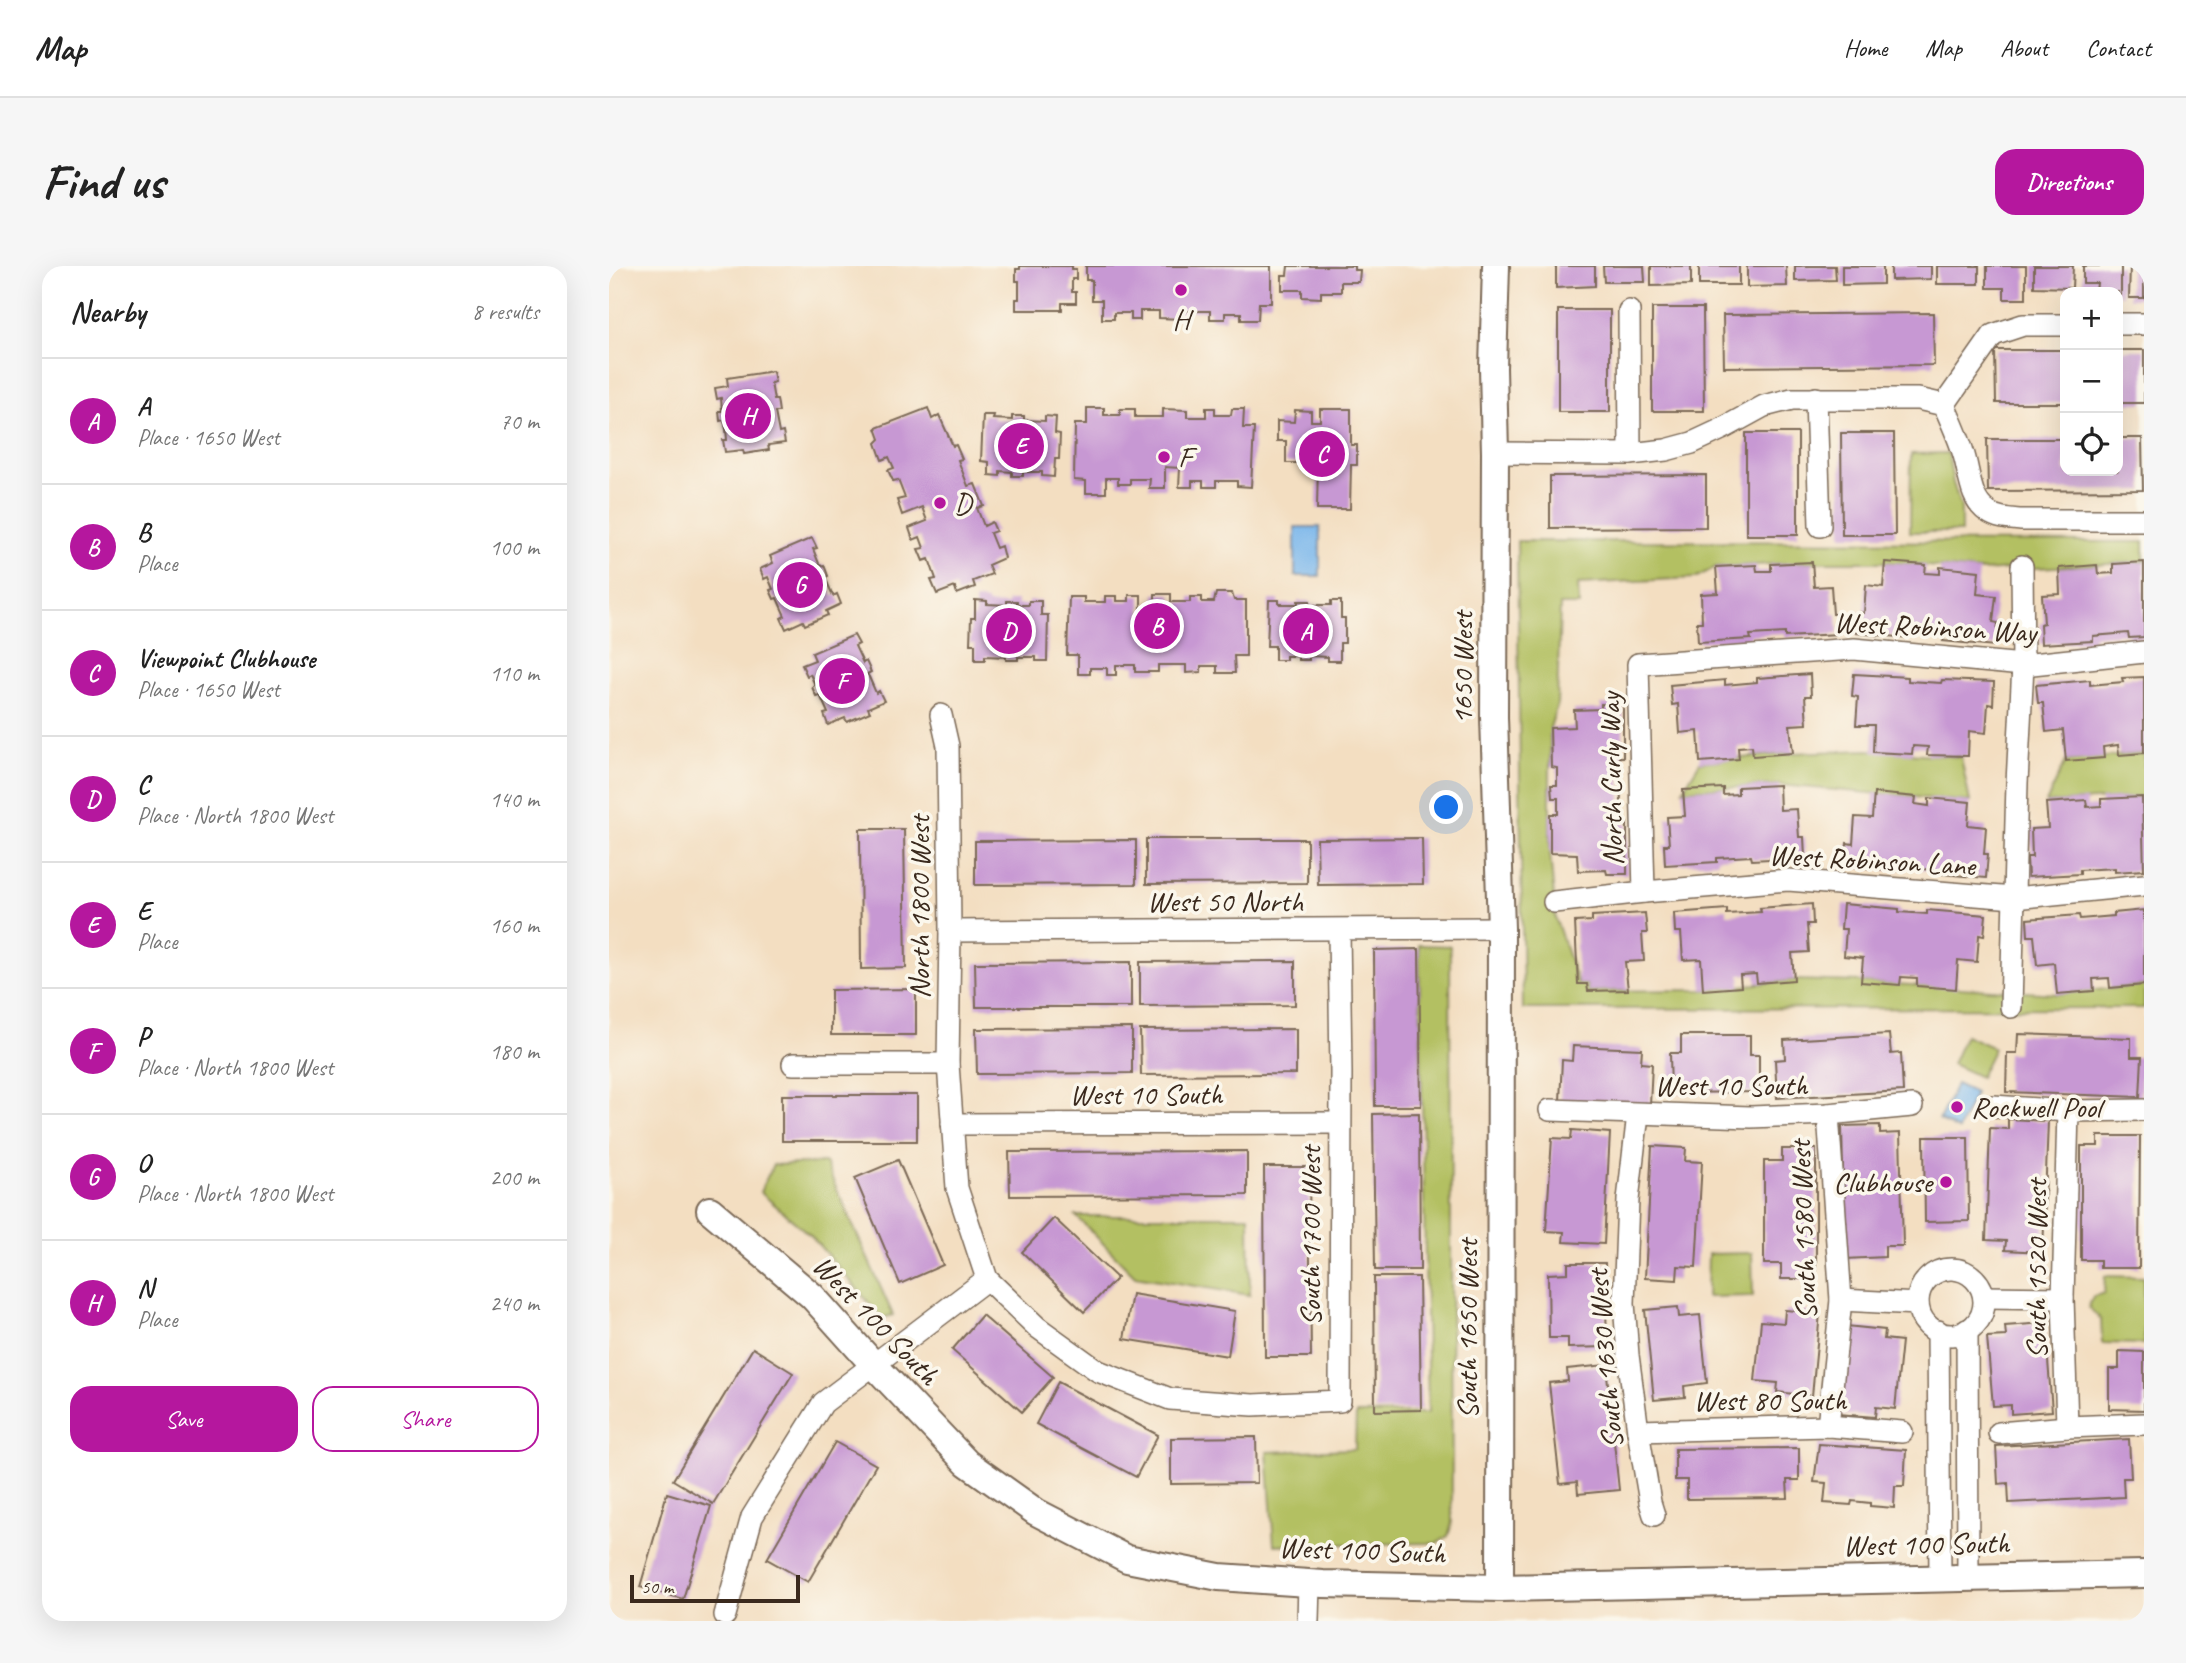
<!DOCTYPE html>
<meta charset="utf-8">
<style>
body{margin:0;font-family:Caveat,sans-serif;background:#f6f6f6;color:#222}
.controls{position:absolute;right:21px;top:21px;display:grid;overflow:hidden;border-radius:14px;box-shadow:0 7px 28px #0002}
.controls button{width:63px;height:63px;display:grid;place-items:center;padding:0;border:0;border-bottom:2px solid #e0e0e0;background:#fff;color:#222;font:35px sans-serif}
.scale{position:absolute;left:21px;bottom:18px;width:170px;box-sizing:border-box;padding-left:7px;border:4px solid #3b2a1e;border-top:0;font-size:19px;line-height:24px;white-space:nowrap;color:#3b2a1e;-webkit-text-stroke:5px #fbf7ec;paint-order:stroke}
.you{position:absolute;left:838px;top:542px;width:24px;height:24px;margin:-18px;border:5px solid #fff;border-radius:50%;background:#1a73e8;box-shadow:0 0 0 10px #1a73e833}
.badge{display:grid;place-items:center;width:46px;height:46px;border-radius:50%;background:#b5179e;color:#fff;font-size:23px;font-weight:700}
.pin{position:absolute;translate:-50% -50%;border:4px solid #fff;box-shadow:0 2px 7px #0006}
.list{margin:0;padding:0;list-style:none}
h2{display:flex;justify-content:space-between;align-items:center;height:91px;margin:0;padding:0 28px;font-size:30px}
h2 small{font-size:23px;font-weight:400;color:#767676}
.list li{display:grid;grid-template-columns:46px 1fr auto;gap:21px;align-items:center;box-sizing:border-box;height:126px;padding:0 28px;border-top:2px solid #e0e0e0}
.list b{display:block;font-size:26px;white-space:nowrap}
.list p{margin:0;font-size:23px;white-space:nowrap;color:#767676}
.list em{font-size:23px;font-style:normal;color:#767676}
.actions{display:flex;gap:14px;padding:21px 28px}
.actions a{flex:1;padding:16px 0;border:2px solid #b5179e;border-radius:21px;text-align:center;font-size:24px;color:#b5179e}
.actions .main{background:#b5179e;color:#fff}
.icon{flex:none;width:38px;height:38px;fill:none;stroke:currentColor;stroke-width:2;stroke-linecap:round;stroke-linejoin:round}
.map{position:relative;flex:none;width:1535px;height:1355px;overflow:hidden;border-radius:21px}
header{display:flex;align-items:center;gap:42px;box-sizing:border-box;height:98px;padding:0 35px;background:#fff;border-bottom:2px solid #e0e0e0}
header strong{font-size:33px}
nav{display:flex;gap:38px;margin-inline-start:auto;font-size:24px}
.intro{display:flex;align-items:center;justify-content:space-between;box-sizing:border-box;height:168px;padding:0 42px}
h1{margin:0;font-size:49px}
.button{padding:18px 32px;border-radius:21px;background:#b5179e;color:#fff;font-size:24px;font-weight:700}
main{display:flex;gap:42px;padding:0 42px}
aside{flex:1;background:#fff;border-radius:21px;box-shadow:0 7px 28px #0002}
.map>svg:first-child{display:block}
</style>
<header>
<strong>Map</strong>
<nav><a>Home</a><a>Map</a><a>About</a><a>Contact</a></nav>
</header>
<div class="intro"><h1>Find us</h1><a class="button">Directions</a></div>
<main>
<aside>
<h2>Nearby<small>8 results</small></h2>
<ul class="list">
<li><span class="badge">A</span><div><b>A</b><p>Place · 1650 West</p></div><em>70 m</em></li>
<li><span class="badge">B</span><div><b>B</b><p>Place</p></div><em>100 m</em></li>
<li><span class="badge">C</span><div><b>Viewpoint Clubhouse</b><p>Place · 1650 West</p></div><em>110 m</em></li>
<li><span class="badge">D</span><div><b>C</b><p>Place · North 1800 West</p></div><em>140 m</em></li>
<li><span class="badge">E</span><div><b>E</b><p>Place</p></div><em>160 m</em></li>
<li><span class="badge">F</span><div><b>P</b><p>Place · North 1800 West</p></div><em>180 m</em></li>
<li><span class="badge">G</span><div><b>O</b><p>Place · North 1800 West</p></div><em>200 m</em></li>
<li><span class="badge">H</span><div><b>N</b><p>Place</p></div><em>240 m</em></li>
</ul>
<div class="actions"><a class="main">Save</a><a>Share</a></div>
</aside>
<div class="map">
<svg width="1535" height="1355" viewBox="0 0 1535 1355">
<rect width="100%" height="100%" fill="#fbf7ec"/>
<filter id="ink" filterUnits="userSpaceOnUse"><feTurbulence type="fractalNoise" baseFrequency=".0143" numOctaves="2"/><feDisplacementMap in="SourceGraphic" scale="14" xChannelSelector="R" yChannelSelector="G"/><feConvolveMatrix kernelMatrix="1 2 1 2 8 2 1 2 1" color-interpolation-filters="sRGB"/></filter>
<filter id="wash" filterUnits="userSpaceOnUse"><feTurbulence type="fractalNoise" baseFrequency=".00686" numOctaves="4" result="noise"/><feDisplacementMap in="SourceGraphic" scale="28" xChannelSelector="R" yChannelSelector="G"/><feGaussianBlur stdDeviation="1.57" result="paint"/><feColorMatrix in="noise" values="0 0 0 0 0 0 0 0 0 0 0 0 0 0 0 0 0 1.4 0 .05"/><feComposite in="paint" operator="in"/></filter>
<g filter="url(#wash)">
<rect width="100%" height="100%" fill="#f3dec1"/>
<g fill="#b3c062" stroke="#777540" stroke-width="2">
<path d="M1339,187L1344,217L1352,241V266H1301L1302,188Z"/>
<path d="M908,275L1535,276V296L1371,305L1276,296H1203L1107,301L1086,312L969,318L970,339H951L948,439L941,462V587L947,654L969,718H978L979,725L1094,724L1185,714L1252,716L1448,728L1535,719V742L914,743Z"/>
<path d="M1258,484L1352,491L1361,536L1170,519L1074,524L1091,496L1184,487Z"/>
<path d="M1535,487V531L1437,537L1457,495Z"/>
<path d="M810,679L841,680L843,1257L839,1270L828,1277L665,1279L658,1186L746,1183L747,1148L819,1147Z"/>
<path d="M1356,769L1385,782L1371,811L1343,798Z"/>
<path d="M216,897L284,1049L273,1052L203,971L151,926L164,899Z"/>
<path d="M467,950H640L641,1029L526,1010Z"/>
<path d="M1143,987L1144,1030L1098,1031L1099,988Z"/>
<path d="M1496,1010L1535,1011V1078L1493,1077L1492,1053L1480,1042L1481,1036L1485,1030L1495,1027Z"/>
</g>
<g fill="#79b6eb" stroke="#5a7084" stroke-width="2">
<path d="M711,261V310H686V261Z"/>
<path d="M1347,818L1366,827L1349,864L1330,854Z"/>
</g>
<g id="blocks">
<g fill="#c798d3">
<path d="M411,0H463V3H467V13H463V26H467V37H453V44H407V33H410V15H407V3H411Z"/>
<path d="M477,0H662V37H650L649,54H632V47H616V53H601V45H573V53L550,52V45H531V54H522V47H505V53H493V34H483V14H477Z"/>
<path d="M679,0H745V4H751L750,16H732V26H712V32L693,31V24H673V9H678Z"/>
<path d="M947,0H986V20L947,22Z"/>
<path d="M994,0H1035L1036,16H995Z"/>
<path d="M1042,0H1082V19L1042,20Z"/>
<rect x="1090" y="0" width="40" height="19"/>
<path d="M1138,0H1177L1178,20L1138,21Z"/>
<path d="M1186,0H1226L1227,14L1186,15Z"/>
<path d="M1233,0H1274V18L1233,19Z"/>
<path d="M1282,0H1322V13L1282,14Z"/>
<rect x="1328" y="0" width="42" height="18"/>
<path d="M1378,0H1417V33H1395V22H1378Z"/>
<path d="M1425,0H1464L1463,22L1425,21Z"/>
<path d="M1474,0H1512V29H1509V26H1487L1488,17H1474Z"/>
<path d="M1521,0H1535V32H1520Z"/>
<path d="M1043,42H1094L1095,145H1043Z"/>
<rect x="949" y="44" width="52" height="102"/>
<path d="M1324,47L1325,99L1115,101L1114,49Z"/>
<path d="M1386,84H1456V137H1387Z"/>
<rect x="1509" y="84" width="26" height="53"/>
<path d="M164,105L166,116L162,117L165,134H168L169,139L170,146H166L170,167L174,166L176,177L159,179L160,184L135,188L134,184L116,186L114,174H118L117,163L115,154L111,155L110,145H113L112,132L108,133L106,122L119,120L118,112Z"/>
<path d="M319,142L323,153L330,149L344,180L347,179L353,193L349,194L359,220L366,218L375,240L368,242L375,260L383,256L387,265L381,267L387,282L392,280L395,292L379,299L383,308L364,315L366,321L348,328L346,321L328,328L322,314L327,313L320,293L314,295L309,283L315,282L311,271L304,274L300,262L318,255L313,241L293,249L288,234L296,232L289,214L284,215L279,204L285,202L280,191L273,194L267,177L271,173L267,162Z"/>
<path d="M478,142H495V149H511V143H526V151H554V143L578,144V151H597V142H606V149H622L623,143H635L634,162H645L642,221L628,220V215H607V221H594V215H583V221H570L571,202L556,201V222H540L541,213H521V218H509V212H497V227H477V215L465,214L466,158H478Z"/>
<path d="M711,143H742V179H748V199H742L741,243H708L709,197H677V175H668V155L685,156L686,144L702,145V155H711Z"/>
<path d="M374,149H385L384,153L403,154V150H415V154L436,155V150L447,151L446,167L451,168L450,193H446L445,211L433,210V206H414V210H403V206L391,205V210L380,209V196L372,195Z"/>
<rect x="1137" y="167" width="52" height="102"/>
<path d="M1232,167H1285L1286,269H1233Z"/>
<path d="M1509,172H1533L1534,224L1379,225L1378,173H1456V205H1509Z"/>
<path d="M1097,209V261L941,262V210Z"/>
<path d="M203,272L208,282L204,283L211,300L215,299L219,310L216,311L224,330L228,328L232,338L217,345L219,349L196,359L194,355L177,363L172,352L176,350L168,332L165,333L161,324L164,323L159,311L155,313L151,303L164,297L161,290Z"/>
<path d="M1203,296L1205,321L1222,320L1224,348H1228L1229,368L1176,371V367L1141,369L1142,373L1089,376L1088,356H1093L1092,328L1109,327L1107,301L1147,299L1148,305H1162V298Z"/>
<path d="M1276,296L1317,299L1316,307L1331,308V301L1370,305L1368,328L1387,330L1384,356L1389,357L1387,380L1334,375L1335,371L1300,368V372L1247,367L1250,346L1255,347L1257,319L1274,321Z"/>
<path d="M1535,296V371L1520,372L1519,367L1484,370V375L1432,378L1431,358L1435,357L1433,329L1451,328L1450,302L1488,299L1489,308L1504,307V298Z"/>
<path d="M607,327H623L625,334H637V390H625L626,407H608V400H592V406L577,407V399H549V406H526V399H507V409H498V402H481V408H469V389H458L460,331H475V336H496V330H508V335H520V329H532V349H546V328H562V336H581V331H593V336H605Z"/>
<path d="M366,334L378,335V338L398,339V335H408V339H420V335H432V349H439L438,395H427V391H409V394H397V391L376,390V394H366V378H361L362,352H366Z"/>
<path d="M660,334H670V338H689V335H701V339H722V335H732V352H736V377H731V395H719V391L700,390V394H689V390H677V394H666V380H658Z"/>
<path d="M245,369L250,378L246,380L254,397L257,395L262,406L258,408L260,411L267,427L270,425L275,435L259,442L261,446L238,456L236,452L219,459L215,448L219,447L211,429L207,430L203,421L206,419L201,408L198,410L193,399L206,394L203,387Z"/>
<path d="M1201,408L1202,430H1196L1198,458L1181,459L1184,487L1144,490L1143,480L1129,481L1130,493L1091,496L1089,465L1071,467L1069,438L1063,439L1061,419L1116,414V419L1148,416V412Z"/>
<path d="M1245,408L1299,411V415L1332,417L1333,414L1385,416L1384,439L1379,438L1377,467L1360,465L1359,490L1318,489L1319,481L1304,480L1303,488L1264,486L1265,459H1247L1249,431L1243,430Z"/>
<path d="M1535,411V487L1510,489L1509,479L1494,481L1495,492L1457,495L1454,464L1437,466L1434,437H1429L1427,419L1481,414V419L1514,416L1513,412Z"/>
<path d="M992,438L1014,439V491H1010L1013,557H1018V608H998L997,604L969,605L968,588L941,587V548H949V532H943L942,519H948V502L942,501L941,462L966,461L965,444L992,443Z"/>
<path d="M1170,519L1171,544L1188,543L1190,571H1195L1196,591L1143,594L1142,590L1108,592V596L1056,599L1055,579H1060L1058,551L1076,550L1074,524L1114,522V529L1129,528V521Z"/>
<path d="M1265,527L1307,531L1306,538L1320,540V532L1361,536L1359,559L1377,561L1375,588H1379L1377,612L1323,607L1324,604L1290,601V605L1236,600L1238,577L1244,578L1246,551L1263,552Z"/>
<path d="M1533,531L1535,604L1506,606V602L1471,604V608L1419,611L1418,591H1423L1422,563L1439,562L1437,537L1477,534L1478,541L1492,540V533Z"/>
<path d="M251,563H295L297,702L252,703Z"/>
<path d="M813,572L814,618L709,619L708,573Z"/>
<path d="M537,573H698V617L537,618Z"/>
<path d="M527,574V618L366,619V575Z"/>
<path d="M1203,638L1204,658H1198L1200,686L1183,687L1185,714L1148,717L1147,708L1131,709L1132,721L1094,724L1092,693L1074,694L1072,666H1066L1065,647L1118,643V648L1152,646L1151,642Z"/>
<path d="M1234,638L1290,643V646L1318,648V644L1377,649L1375,670L1370,669L1368,696L1349,694L1347,723L1308,720V712L1292,711L1291,719L1252,716L1254,692L1235,690L1237,663H1232Z"/>
<path d="M1535,644V719L1501,722L1500,712L1484,713L1485,725L1448,728L1445,697L1428,699L1425,670H1419L1418,653L1470,649L1471,653L1505,650V647Z"/>
<path d="M1036,647L1038,667H1033L1035,695L1016,696L1019,724L979,725L978,718H969L966,656L983,655V650Z"/>
<path d="M810,683L812,840H766L765,684Z"/>
<path d="M686,695V739L531,740V696Z"/>
<path d="M522,696V741H367L366,697Z"/>
<path d="M307,723V769H222V724Z"/>
<path d="M523,762V807L368,808L367,763Z"/>
<path d="M687,763V808L532,809L531,764Z"/>
<path d="M1280,768L1282,788L1292,787L1294,825L1168,832L1166,794L1176,793L1175,774Z"/>
<path d="M1409,768L1522,772V791H1533L1531,831L1397,826L1398,787H1408Z"/>
<path d="M1072,769H1141V789H1150V826L1062,827L1061,787H1072Z"/>
<path d="M964,780L1033,783L1032,797L1043,798L1041,839L951,835L953,794L963,795Z"/>
<rect x="173" y="829" width="135" height="46"/>
<path d="M810,847L811,1004H766L764,848Z"/>
<path d="M1399,853L1439,855L1434,986L1396,984L1397,975L1377,974L1381,862L1399,863Z"/>
<path d="M1271,859V868L1291,867L1294,980H1276V991L1236,993L1233,860Z"/>
<path d="M963,864L1001,867L995,978L954,976L955,966L937,965L943,872L962,873Z"/>
<path d="M1489,870H1531L1530,1002H1491V994H1472V880H1489Z"/>
<path d="M1315,871H1359L1360,955L1316,956Z"/>
<path d="M1043,880L1077,882L1076,895L1093,896L1087,1001L1069,1000L1068,1014L1036,1012Z"/>
<path d="M1173,883H1207V1013H1172V998H1155V895H1173Z"/>
<path d="M638,885V929L401,930L400,886Z"/>
<path d="M289,894L334,999L291,1018L246,912Z"/>
<path d="M655,901H700L702,1091H656Z"/>
<path d="M445,952L508,1012L475,1046L413,986Z"/>
<path d="M959,997H996L998,1081L959,1082V1072H940L939,1008L959,1007Z"/>
<path d="M765,1011H810L812,1144L766,1145Z"/>
<path d="M523,1028L626,1045L619,1090L515,1073Z"/>
<path d="M1069,1041L1070,1051L1091,1049L1098,1117L1075,1120L1076,1131L1045,1134L1036,1044Z"/>
<path d="M1176,1044L1211,1047L1203,1130L1168,1126L1169,1117L1146,1115L1152,1055L1175,1057Z"/>
<path d="M373,1049L444,1111L413,1146L343,1084Z"/>
<path d="M1436,1057L1443,1145L1402,1148V1139L1384,1140L1378,1071L1397,1070L1396,1060Z"/>
<path d="M1237,1060L1276,1064L1275,1073L1293,1075L1286,1143L1267,1141L1266,1151L1228,1148Z"/>
<path d="M144,1082L184,1107L104,1238L64,1214Z"/>
<path d="M1510,1085L1535,1086V1144L1500,1143V1103H1510Z"/>
<path d="M997,1099L1010,1224L969,1228L968,1216L951,1218L940,1117L959,1115L958,1103Z"/>
<path d="M449,1116L549,1169L527,1211L427,1158Z"/>
<path d="M647,1171L648,1217L562,1218V1172Z"/>
<path d="M1520,1173L1522,1212H1514L1515,1231L1400,1237L1399,1217L1389,1218L1387,1180Z"/>
<path d="M226,1176L267,1199L199,1316L158,1293Z"/>
<path d="M1210,1178L1297,1184L1295,1220H1286L1285,1242L1261,1240V1237L1243,1235L1242,1239L1215,1237L1217,1217L1205,1216Z"/>
<path d="M1190,1182V1214H1178L1179,1232L1078,1233V1214H1066V1183Z"/>
<path d="M58,1227L102,1240L74,1333L31,1321Z"/>
</g>
</g>
</g>
<g filter="url(#ink)">
<use href="#blocks" fill-opacity="0" stroke="#7b6957" stroke-width="2"/>
<g fill="none" stroke-linecap="round" stroke-linejoin="round">
<defs>
<g id="minor">
<path d="M1020,45L1021,188"/>
<path d="M1509,58H1535"/>
<path d="M1207,132L1211,260"/>
<path d="M1335,139C1342,155 1349,170 1354,186C1361,206 1360,234 1379,246C1389,253 1401,253 1412,254H1535"/>
<path d="M1335,139L1384,69L1414,59H1456"/>
<path d="M886,187L1021,188L1057,184L1083,177L1113,163L1155,140L1183,133H1309L1335,139"/>
<path d="M332,449L339,480L341,665L339,798L348,922L378,1013L428,1061L489,1105L561,1133L644,1139L731,1135L732,806L730,664"/>
<path d="M1035,626L1029,398L1245,383L1414,399L1535,386"/>
<path d="M945,636L1035,626L1179,614L1405,632L1535,619"/>
<path d="M341,665L892,662"/>
<path d="M1402,741L1408,517L1414,399L1413,300"/>
<path d="M184,798H339"/>
<path d="M1384,840L1459,845L1535,844"/>
<path d="M941,844L1142,851L1219,848L1303,840"/>
<path d="M1029,848L1019,934L1015,1037L1019,1089L1029,1165L1041,1236L1045,1249"/>
<path d="M1219,848L1232,1034L1219,1160"/>
<path d="M343,858L731,857"/>
<circle cx="1342" cy="1036" r="33"/>
<path d="M1375,1031L1454,1032"/>
<path d="M1232,1034L1309,1038"/>
<path d="M1358,1064L1359,1310"/>
<path d="M1329,1065L1331,1311"/>
<path d="M1458,1161L1454,1032L1459,845"/>
<path d="M1029,1165L1219,1160L1293,1166"/>
<path d="M1390,1167L1458,1161L1535,1158"/>
<path d="M116,1349L143,1251L214,1137L378,1013"/>
<path d="M699,1355L700,1317"/>
</g>
<g id="tertiary">
<path d="M887,0L884,102L886,187L885,451L892,662L891,1322"/>
<path d="M101,944L203,1030L264,1098L358,1197L427,1246L518,1293L610,1311L714,1318L891,1322L1535,1308"/>
</g>
</defs>
<use href="#minor" stroke="#7b6957" stroke-width="24"/>
<use href="#tertiary" stroke="#7b6957" stroke-width="30"/>
<use href="#minor" stroke="#fff" stroke-width="21"/>
<use href="#tertiary" stroke="#fff" stroke-width="26"/>
</g>
</g>
<g fill="#b5179e" stroke="#fbf7ec" stroke-width="2.5">
<circle cx="572" cy="24" r="7"/>
<circle cx="555" cy="191" r="7"/>
<circle cx="331" cy="237" r="7"/>
<circle cx="1348" cy="841" r="7"/>
<circle cx="1337" cy="916" r="7"/>
</g>
<g text-anchor="middle" stroke-width="7" stroke-linejoin="round" paint-order="stroke">
<g font-size="30" fill="#3b2a1e" stroke="#fbf7ec" text-anchor="start">
<text x="572" y="63" text-anchor="middle">H</text>
<text x="569" y="201">F</text>
<text x="345" y="247">D</text>
<text x="1362" y="851">Rockwell Pool</text>
<text x="1323" y="926" text-anchor="end">Clubhouse</text>
</g>
<g font-size="30" fill="#3b2a1e" stroke="#fbf7ec">
<text transform="translate(1326 361) rotate(3)" y="10">West Robinson Way</text>
<text transform="translate(853 402) rotate(-90)" y="10">1650 West</text>
<text transform="translate(1002 513) rotate(-91)" y="10">North Curly Way</text>
<text transform="translate(1263 594) rotate(3)" y="10">West Robinson Lane</text>
<text x="616" y="645">West 50 North</text>
<text transform="translate(310 641) rotate(-90)" y="10">North 1800 West</text>
<text x="1122" y="829">West 10 South</text>
<text x="537" y="838">West 10 South</text>
<text transform="translate(1194 964) rotate(-92)" y="10">South 1580 West</text>
<text transform="translate(701 970) rotate(-90)" y="10">South 1700 West</text>
<text transform="translate(1427 1003) rotate(-90)" y="10">South 1520 West</text>
<text transform="translate(267 1054) rotate(46)" y="10">West 100 South</text>
<text transform="translate(858 1063) rotate(-90)" y="10">South 1650 West</text>
<text transform="translate(996 1093) rotate(-95)" y="10">South 1630 West</text>
<text x="1161" y="1144">West 80 South</text>
<text transform="translate(1317 1278) rotate(-1)" y="10">West 100 South</text>
<text transform="translate(753 1284) rotate(2)" y="10">West 100 South</text>
</g>
</g>
</svg>
<div class="controls">
<button>+</button>
<button>−</button>
<button><svg class="icon" aria-label="locate" viewBox="0 0 24 24"><circle cx="12" cy="12" r="6"/><path d="M12 2v4M12 18v4M2 12h4M18 12h4"/></svg></button>
</div>
<div class="scale">50 m</div>
<div class="you"></div>
<div class="pin badge" style="left:697px;top:365px">A</div>
<div class="pin badge" style="left:548px;top:360px">B</div>
<div class="pin badge" style="left:713px;top:188px">C</div>
<div class="pin badge" style="left:400px;top:365px">D</div>
<div class="pin badge" style="left:412px;top:180px">E</div>
<div class="pin badge" style="left:233px;top:415px">F</div>
<div class="pin badge" style="left:191px;top:319px">G</div>
<div class="pin badge" style="left:139px;top:150px">H</div>
</div>
</main>
